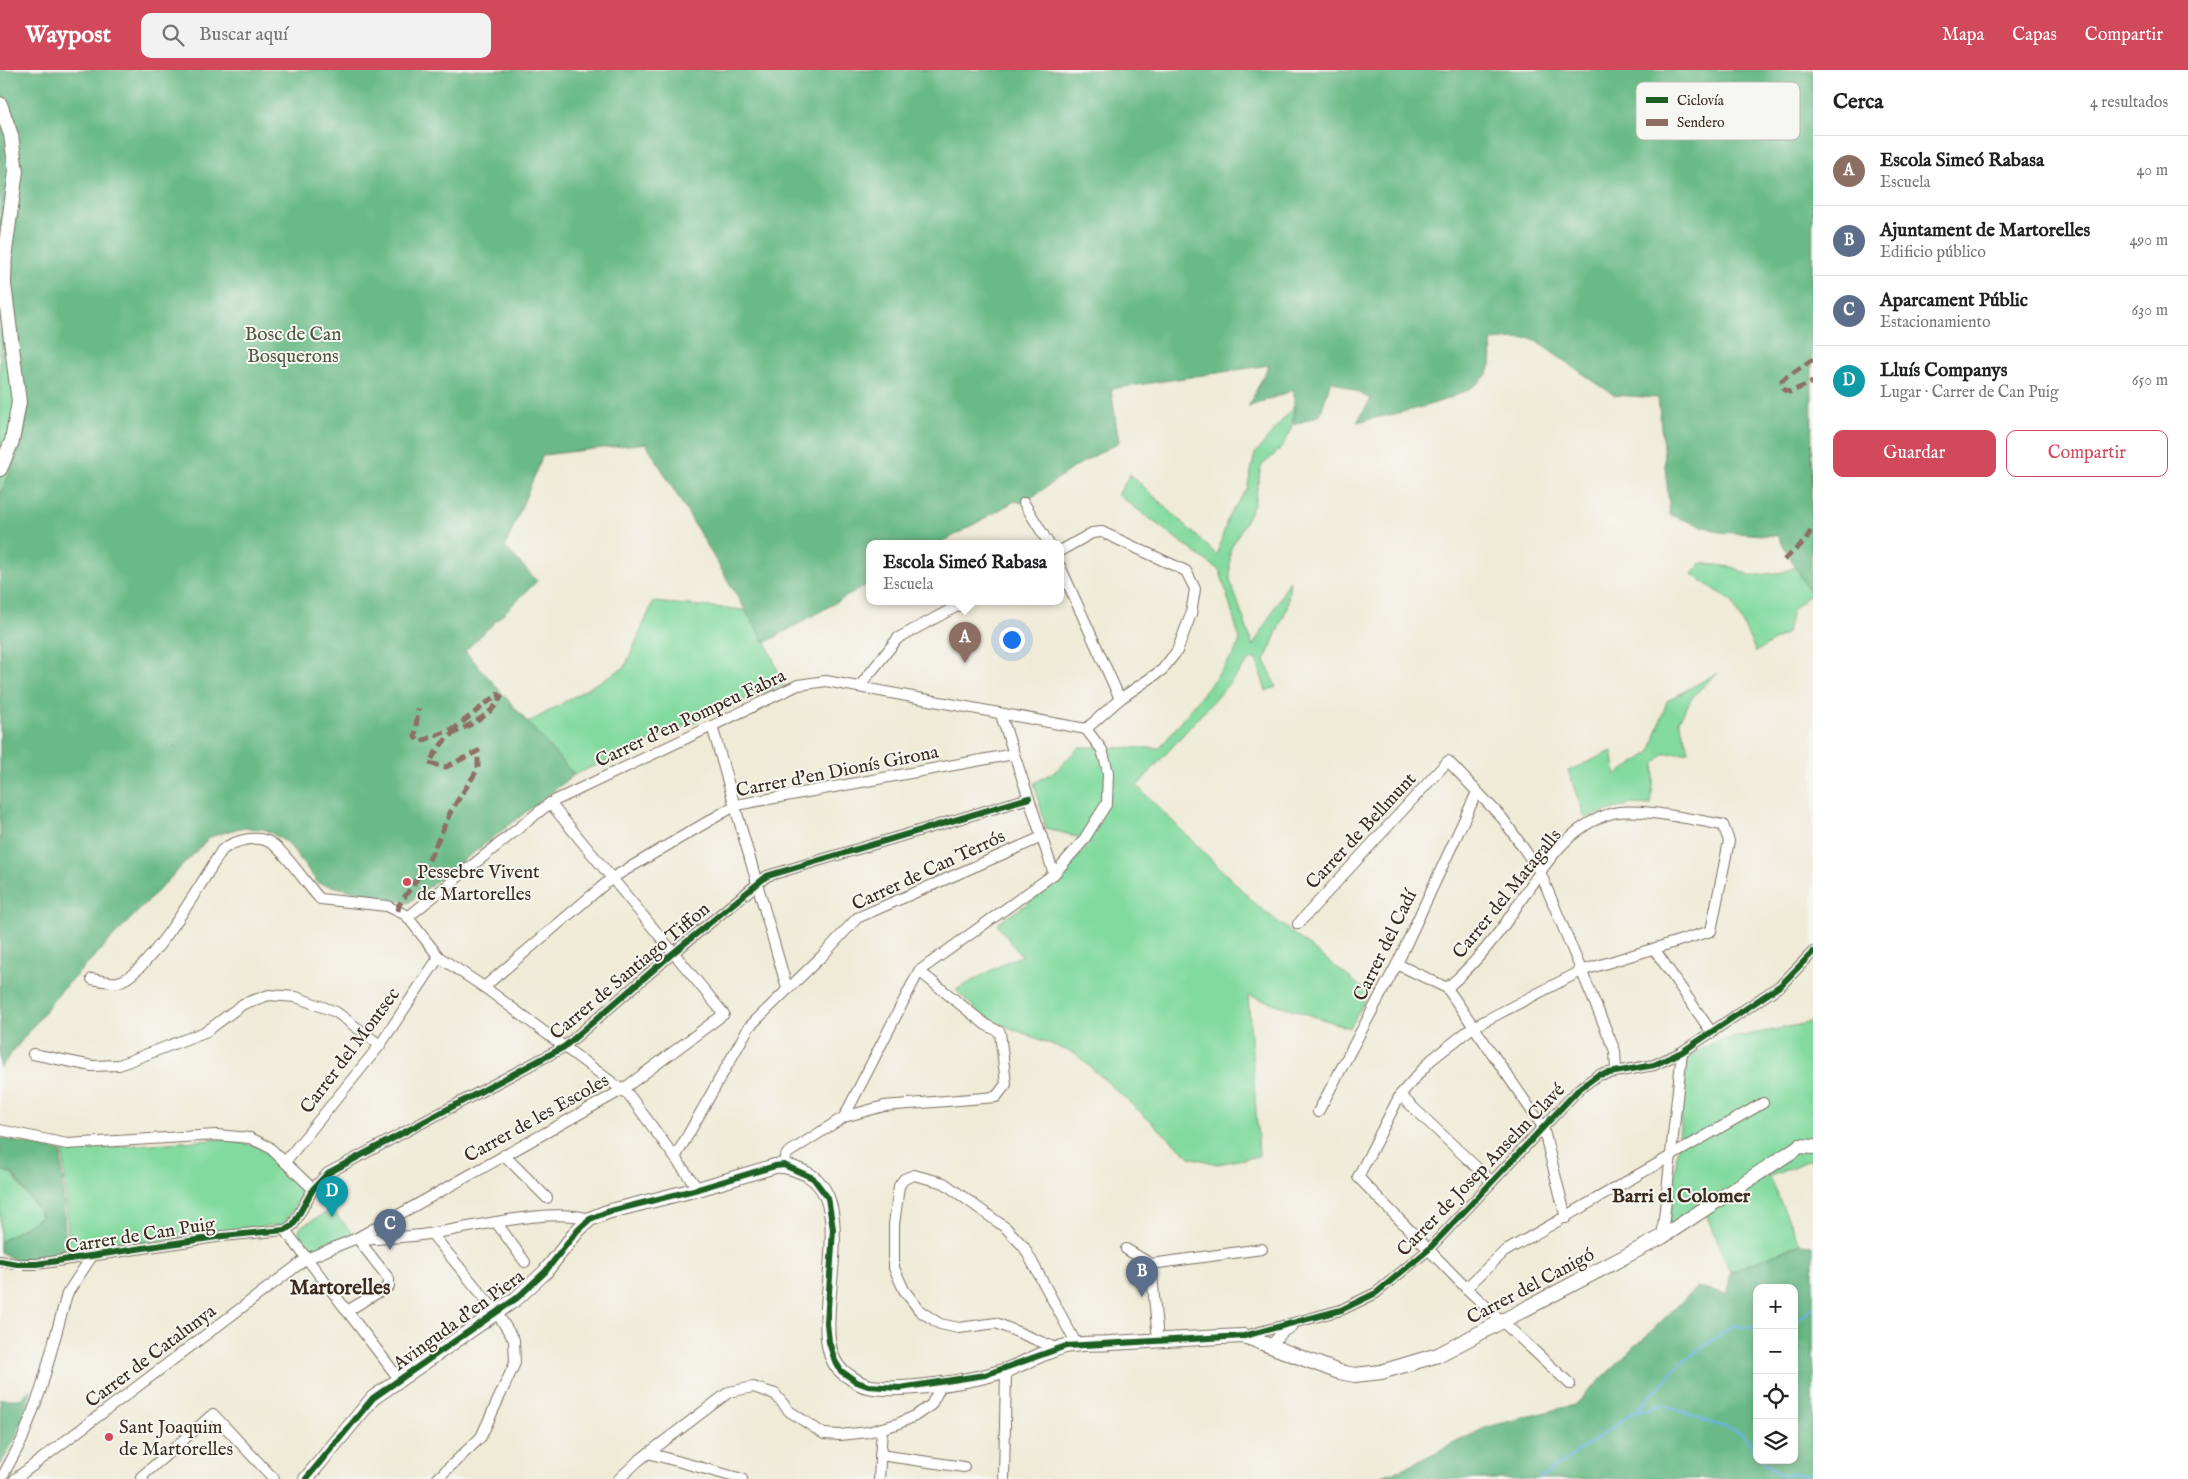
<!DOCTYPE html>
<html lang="es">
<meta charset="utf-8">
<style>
body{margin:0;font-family:"IM FELL English",serif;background:#f2f2f2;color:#202124}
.controls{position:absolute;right:15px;bottom:15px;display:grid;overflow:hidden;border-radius:10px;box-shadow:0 2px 8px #0003}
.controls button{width:45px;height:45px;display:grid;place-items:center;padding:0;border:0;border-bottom:1px solid #e0e0e0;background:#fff;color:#202124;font:25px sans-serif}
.you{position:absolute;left:1011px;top:569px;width:18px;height:18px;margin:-12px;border:4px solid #fff;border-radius:50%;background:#1a73e8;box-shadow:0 0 0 8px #1a73e833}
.badge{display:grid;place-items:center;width:32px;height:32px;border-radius:50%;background:#d1495b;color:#fff;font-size:16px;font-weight:700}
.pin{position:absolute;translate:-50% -41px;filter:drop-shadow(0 1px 2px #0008)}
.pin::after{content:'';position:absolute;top:26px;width:18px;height:15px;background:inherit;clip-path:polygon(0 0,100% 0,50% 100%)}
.popup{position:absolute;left:866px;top:470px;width:198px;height:65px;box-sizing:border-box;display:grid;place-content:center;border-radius:10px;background:#fff;filter:drop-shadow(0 1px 4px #0005);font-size:16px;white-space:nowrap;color:#757577}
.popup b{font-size:19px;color:#202124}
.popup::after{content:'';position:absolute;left:50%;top:100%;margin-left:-10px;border:10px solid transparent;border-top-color:#fff}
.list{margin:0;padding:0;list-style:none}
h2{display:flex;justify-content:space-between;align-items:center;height:65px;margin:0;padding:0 20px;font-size:21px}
h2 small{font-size:16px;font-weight:400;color:#757577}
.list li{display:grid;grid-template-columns:32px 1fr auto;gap:15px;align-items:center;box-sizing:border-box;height:70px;padding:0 20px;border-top:1px solid #e0e0e0}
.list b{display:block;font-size:19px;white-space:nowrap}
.list p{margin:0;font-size:16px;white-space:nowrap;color:#757577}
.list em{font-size:16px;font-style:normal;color:#757577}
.actions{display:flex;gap:10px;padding:15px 20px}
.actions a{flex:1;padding:11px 0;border:1px solid #d1495b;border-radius:10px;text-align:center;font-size:18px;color:#d1495b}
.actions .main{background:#d1495b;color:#fff}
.icon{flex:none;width:28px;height:28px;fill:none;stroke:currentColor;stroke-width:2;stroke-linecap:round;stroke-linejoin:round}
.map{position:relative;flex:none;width:1813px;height:1409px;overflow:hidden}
header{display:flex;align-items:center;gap:30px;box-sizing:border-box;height:70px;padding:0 25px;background:#d1495b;color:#fff}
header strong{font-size:24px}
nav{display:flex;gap:28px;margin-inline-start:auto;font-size:18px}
.search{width:350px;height:45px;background:#f2f2f2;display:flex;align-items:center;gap:12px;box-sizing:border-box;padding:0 18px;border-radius:10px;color:#757577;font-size:19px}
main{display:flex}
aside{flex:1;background:#fff}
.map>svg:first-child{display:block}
</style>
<header>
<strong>Waypost</strong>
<div class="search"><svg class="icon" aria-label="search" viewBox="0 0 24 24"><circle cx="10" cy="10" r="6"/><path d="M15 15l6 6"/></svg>Buscar aquí</div>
<nav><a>Mapa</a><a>Capas</a><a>Compartir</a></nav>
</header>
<main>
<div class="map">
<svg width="1813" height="1409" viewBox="0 0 1813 1409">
<rect width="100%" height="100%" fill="#f6f6f2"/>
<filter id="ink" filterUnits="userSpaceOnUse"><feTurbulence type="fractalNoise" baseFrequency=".02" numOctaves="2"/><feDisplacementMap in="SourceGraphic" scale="10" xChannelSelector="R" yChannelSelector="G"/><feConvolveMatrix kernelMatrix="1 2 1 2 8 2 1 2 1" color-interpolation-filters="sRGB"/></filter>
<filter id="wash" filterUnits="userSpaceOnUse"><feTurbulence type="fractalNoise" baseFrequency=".0096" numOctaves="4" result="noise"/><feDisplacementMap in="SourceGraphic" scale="20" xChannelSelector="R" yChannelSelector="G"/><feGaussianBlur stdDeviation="1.12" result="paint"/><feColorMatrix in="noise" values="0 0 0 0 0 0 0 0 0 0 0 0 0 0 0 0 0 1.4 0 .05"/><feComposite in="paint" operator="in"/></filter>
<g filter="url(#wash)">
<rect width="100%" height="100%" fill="#efebd7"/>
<g fill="#82da9f" stroke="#5e825e">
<path d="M0,163L10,171L27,343C25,373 12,398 0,426Z"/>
<path d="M1294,336C1293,366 1284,378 1261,396L1254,435L1230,480V510L1253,576L1290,510L1287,538L1265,590L1276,617L1266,621L1256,589L1250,590L1137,716L1258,836L1369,923L1350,958L1248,925L1259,1086L1217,1094L1190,1087L1076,984L983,947L956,920L1006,892L1021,886L997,854L1056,814L1091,771L1046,758L1034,713L1057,700L1079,677L1160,678L1234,584L1240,570L1220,501L1118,425L1130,404L1217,485L1228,447L1247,419L1255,384Z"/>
<path d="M1701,493L1732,497L1752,506L1783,502L1796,497L1811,524L1792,540L1787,563L1756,582L1732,531L1692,504Z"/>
<path d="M653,532L746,540L767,575L784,615L758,624L574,705L528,653L625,597Z"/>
<path d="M1717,603L1694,625L1679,650L1689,682L1664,684L1655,693L1651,735L1631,734L1585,748L1568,701L1612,681L1616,705L1650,683L1667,631Z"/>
<path d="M1813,952V1094L1810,1090L1769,1107L1800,1174L1730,1202L1701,1132L1669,1156L1688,986L1717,971Z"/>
<path d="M226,1069L258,1077L275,1089L303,1123L284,1154L69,1183L63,1080Z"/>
<path d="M0,1100L12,1104L42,1146L0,1172Z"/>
<path d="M332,1140L354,1165C335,1172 301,1192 299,1160L303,1155Z"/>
</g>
<g fill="#69ba86" stroke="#527252" fill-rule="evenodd">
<path d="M0,0H1813L1811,524L1778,466L1720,462L1670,445L1658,328L1614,325L1531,268L1491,271C1491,279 1493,291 1490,298C1480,330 1387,345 1357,352L1371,329L1331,310L1320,345L1294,355V320L1248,337L1269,295L1111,319L1119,372L1071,399L1024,433L1015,431L939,474H870V513L765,573L646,373L543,385L505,477L537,511L465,581L574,705L408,833L318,813L288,773L264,759L239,758L210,767L59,923L0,998V426C12,398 25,373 27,343L10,231V172L0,163Z"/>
<path d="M0,1068L61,1081L66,1182L17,1191L0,1182V1172L42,1146L13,1104L0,1100Z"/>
<path d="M1800,1174L1813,1175V1409H1375L1406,1397L1487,1357L1574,1335L1697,1217L1728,1224L1730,1202ZM1757,1218H1794V1390H1757Z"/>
<path d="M31,1319C26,1346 15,1372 0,1395V1329H20Z"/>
</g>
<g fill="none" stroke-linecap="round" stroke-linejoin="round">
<g stroke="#69b2e1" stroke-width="2.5">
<path d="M1794,1253L1813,1237"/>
<path d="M1636,1341L1663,1335L1743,1364L1757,1382"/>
<path d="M1762,1390L1779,1404L1813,1405"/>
<path d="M1539,1409L1636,1341L1681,1293L1732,1256L1757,1258"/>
</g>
</g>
</g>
<g filter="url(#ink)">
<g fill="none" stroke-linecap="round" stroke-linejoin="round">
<defs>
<g id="minor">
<path d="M1024,433L1049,474"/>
<path d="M1060,481L1092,463L1102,462L1186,501L1195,519L1191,544L1177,581L1162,600L1120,629L1086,659"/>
<path d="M1060,496L1120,629"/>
<path d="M859,617L898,568L965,532"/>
<path d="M1001,645L1054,804"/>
<path d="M712,656L787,918"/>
<path d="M408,847L550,733L798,615L826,611L1086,659"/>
<path d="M1298,854L1448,691L1503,749L1540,802L1615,981L1616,1000"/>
<path d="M1655,880L1712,963"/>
<path d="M1397,894L1447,918L1543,1057L1566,1148"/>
<path d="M92,909C99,910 111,913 118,912C148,906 205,807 222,780C235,770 260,763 274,775C288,786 307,815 320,829L387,836L406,845L439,887L484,917L629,1025L698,1119"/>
<path d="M484,917L612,808L736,735L1014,684"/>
<path d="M1447,918C1467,901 1483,883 1499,862C1531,820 1557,758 1613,743C1637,737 1696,750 1723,755L1729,771L1711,861L1581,901L1473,957L1431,990L1400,1025L1358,1107L1466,1218L1570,1314"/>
<path d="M33,984L92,996L119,995L207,961L243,934L269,925L296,927L336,942L380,975"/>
<path d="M1400,1025L1492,1112"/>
<path d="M1318,1042L1397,894L1477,722"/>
<path d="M844,1047L884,1036L996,1027L1006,1014L1000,962L986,955L919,901"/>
<path d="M0,1060L67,1074L216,1065L250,1068L269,1077L313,1119"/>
<path d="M504,1085L547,1128"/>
<path d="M676,1086L749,957L822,886L857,848L1042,767"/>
<path d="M285,1092L380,975L439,887"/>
<path d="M784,1095L785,1087L788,1083L844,1047L919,901L1054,804L1083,771L1107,733L1108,702L1102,680L1086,659"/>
<path d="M496,1152L525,1192"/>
<path d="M285,1160L400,1310"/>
<path d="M432,1164L497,1243L514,1270L515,1293L481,1367L437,1409"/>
<path d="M1662,1167L1682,982"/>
<path d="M1126,1179L1151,1194L1262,1179"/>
<path d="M0,1191L17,1194H37L223,1166L285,1160L293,1155L313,1119L328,1103L564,977L673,883L767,806L1029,728"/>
<path d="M1151,1194L1158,1270"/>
<path d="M1466,1218L1504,1182L1763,1033"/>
<path d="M347,1241L389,1216V1209L357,1168L622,1020L724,944L550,733"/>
<path d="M1245,1266L1341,1240L1376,1223L1428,1180L1579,1019L1598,1005L1654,995L1682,982L1781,915L1813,882"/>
<path d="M1269,1277L1284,1261L1292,1257"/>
<path d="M1058,1279L996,1253L959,1258L940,1254L920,1241L904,1220L894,1198V1155L899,1116L904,1109L914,1105L944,1113L1006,1158L1024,1177L1077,1275"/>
<path d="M648,1383L742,1409"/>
<path d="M880,1385L964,1397"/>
<path d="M1,1409L22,1370L41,1319L67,1224L92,1186"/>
<path d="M15,1409L306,1189L357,1168L364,1170C387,1168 411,1167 434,1163C476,1157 551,1137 590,1149"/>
<path d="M143,1409L141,1407L213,1344L274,1409"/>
<path d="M619,1409L638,1391L729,1322L753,1317L775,1324L789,1341L824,1364L840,1365L868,1362L897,1354L915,1346L931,1335L943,1312"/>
<path d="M879,1409L882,1358"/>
<path d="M1004,1409L1006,1300"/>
</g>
<g id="tertiary">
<path d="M0,34L11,65L16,101L5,181L4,214L19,332L12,371L0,399"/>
<path d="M306,1409L373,1328L517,1228L545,1202L578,1160L590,1149L607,1142L698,1119L775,1096C787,1095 796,1099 807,1104C866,1136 799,1271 844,1303C852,1308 858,1314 867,1316C900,1323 974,1311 1006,1300C1026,1293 1045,1281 1066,1276C1080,1273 1097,1274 1111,1273C1148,1271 1184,1269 1221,1267L1244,1266L1339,1302L1355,1305L1381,1302L1438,1285L1662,1167L1800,1076L1813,1077"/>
</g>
</defs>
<use href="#minor" stroke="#7a6e5f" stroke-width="12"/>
<use href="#tertiary" stroke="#7a6e5f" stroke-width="16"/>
<use href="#minor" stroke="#fff" stroke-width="10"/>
<use href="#tertiary" stroke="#fff" stroke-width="14"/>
<g stroke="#8d6e63" stroke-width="5" stroke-dasharray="10 5" stroke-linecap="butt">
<path d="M1813,289L1782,310L1784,320L1790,322L1813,312"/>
<path d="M1784,490L1806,470L1813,456"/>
<path d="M398,841L399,835L427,794L451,741L478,699V681L446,697L429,693C435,684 442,671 451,665C469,654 490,648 501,627L498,624L455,658L419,672L415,667L418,639"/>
</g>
<defs>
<g id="cycleway">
<path d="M0,1191L17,1194H37L223,1166L285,1160L293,1155L313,1119L328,1103L564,977L673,883L767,806L1029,728"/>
<path d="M306,1409L373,1328L517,1228L545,1202L578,1160L590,1149L607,1142L698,1119L775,1096L784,1095L813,1108L828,1128L833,1159L827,1253L829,1272L835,1291L841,1301L857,1312L868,1316L900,1318L985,1305L1066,1276L1244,1266L1341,1240L1376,1223L1428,1180L1579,1019L1598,1005L1654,995L1682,982L1781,915L1813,882"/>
</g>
</defs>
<use href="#cycleway" stroke="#f6f6f2" stroke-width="9"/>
<use href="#cycleway" stroke="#1b5e20" stroke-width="6"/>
</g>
</g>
<g fill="#d1495b" stroke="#f6f6f2" stroke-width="2">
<circle cx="407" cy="812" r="5"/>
<circle cx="109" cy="1367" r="5"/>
</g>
<g text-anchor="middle" stroke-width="4" stroke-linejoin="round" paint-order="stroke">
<g font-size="19" fill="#4d563e" stroke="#f6f6f2">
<text x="293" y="270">Bosc de Can<tspan x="293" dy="22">Bosquerons</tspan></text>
</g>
<g font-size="19" fill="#3b2a1e" stroke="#f6f6f2">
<text transform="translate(690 647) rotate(-25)" y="7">Carrer d'en Pompeu Fabra</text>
<text transform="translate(837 700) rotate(-11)" y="7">Carrer d'en Dionís Girona</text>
<text transform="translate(1360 760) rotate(-47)" y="7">Carrer de Bellmunt</text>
<text transform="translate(928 799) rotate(-25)" y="7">Carrer de Can Terrós</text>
<text transform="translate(1506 823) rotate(-51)" y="7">Carrer del Matagalls</text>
<text transform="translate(1384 875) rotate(-64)" y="7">Carrer del Cadí</text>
<text transform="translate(629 900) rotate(-40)" y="7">Carrer de Santiago Tiffon</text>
<text transform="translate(349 980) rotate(-53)" y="7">Carrer del Montsec</text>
<text transform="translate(536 1047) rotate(-29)" y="7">Carrer de les Escoles</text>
<text transform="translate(1480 1099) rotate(-46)" y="7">Carrer de Josep Anselm Clavé</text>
<text transform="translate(140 1164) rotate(-9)" y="7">Carrer de Can Puig</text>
<text transform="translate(1530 1215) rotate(-28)" y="7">Carrer del Canigó</text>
<text transform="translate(458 1249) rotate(-36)" y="7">Avinguda d'en Piera</text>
<text transform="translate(150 1285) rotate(-37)" y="7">Carrer de Catalunya</text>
</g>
<g font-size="19" fill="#3b2a1e" stroke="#f6f6f2" text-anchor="start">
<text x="417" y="808">Pessebre Vivent<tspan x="417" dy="22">de Martorelles</tspan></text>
<text x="119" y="1363">Sant Joaquim<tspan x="119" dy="22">de Martorelles</tspan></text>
</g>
<g font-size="20" font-weight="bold" fill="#3b2a1e" stroke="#f6f6f2">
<text x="1681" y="1132">Barri el Colomer</text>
</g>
<g font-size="21" font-weight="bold" fill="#3b2a1e" stroke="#f6f6f2">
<text x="340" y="1224">Martorelles</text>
</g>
</g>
<rect x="1636" y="12" width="164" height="58" rx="8" fill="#f6f6f2" stroke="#beb9b2" stroke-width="1"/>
<rect x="1646" y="27" width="22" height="6" fill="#1b5e20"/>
<rect x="1646" y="49" width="22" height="7" fill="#8d6e63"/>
<g font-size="14" fill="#3b2a1e">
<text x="1677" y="35">Ciclovía</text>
<text x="1677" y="57">Sendero</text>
</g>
</svg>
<div class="controls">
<button>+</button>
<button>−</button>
<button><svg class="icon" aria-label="locate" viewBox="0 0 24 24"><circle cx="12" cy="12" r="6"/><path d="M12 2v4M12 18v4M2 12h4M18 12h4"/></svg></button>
<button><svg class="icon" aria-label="layers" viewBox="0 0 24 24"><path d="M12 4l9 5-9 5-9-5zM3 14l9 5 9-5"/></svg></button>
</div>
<div class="you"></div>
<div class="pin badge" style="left:965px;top:593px;background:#8d6e63">A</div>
<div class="popup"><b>Escola Simeó Rabasa</b>Escuela</div>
<div class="pin badge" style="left:1142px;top:1227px;background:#5c6f8a">B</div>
<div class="pin badge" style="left:390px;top:1180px;background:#5c6f8a">C</div>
<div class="pin badge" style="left:332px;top:1147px;background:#0f9aa8">D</div>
</div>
<aside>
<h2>Cerca<small>4 resultados</small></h2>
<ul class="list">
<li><span class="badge" style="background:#8d6e63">A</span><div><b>Escola Simeó Rabasa</b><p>Escuela</p></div><em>40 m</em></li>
<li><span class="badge" style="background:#5c6f8a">B</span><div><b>Ajuntament de Martorelles</b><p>Edificio público</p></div><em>490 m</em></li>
<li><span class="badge" style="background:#5c6f8a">C</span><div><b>Aparcament Públic</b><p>Estacionamiento</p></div><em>630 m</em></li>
<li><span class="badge" style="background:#0f9aa8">D</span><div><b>Lluís Companys</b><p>Lugar · Carrer de Can Puig</p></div><em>650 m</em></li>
</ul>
<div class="actions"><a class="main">Guardar</a><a>Compartir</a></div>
</aside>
</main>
